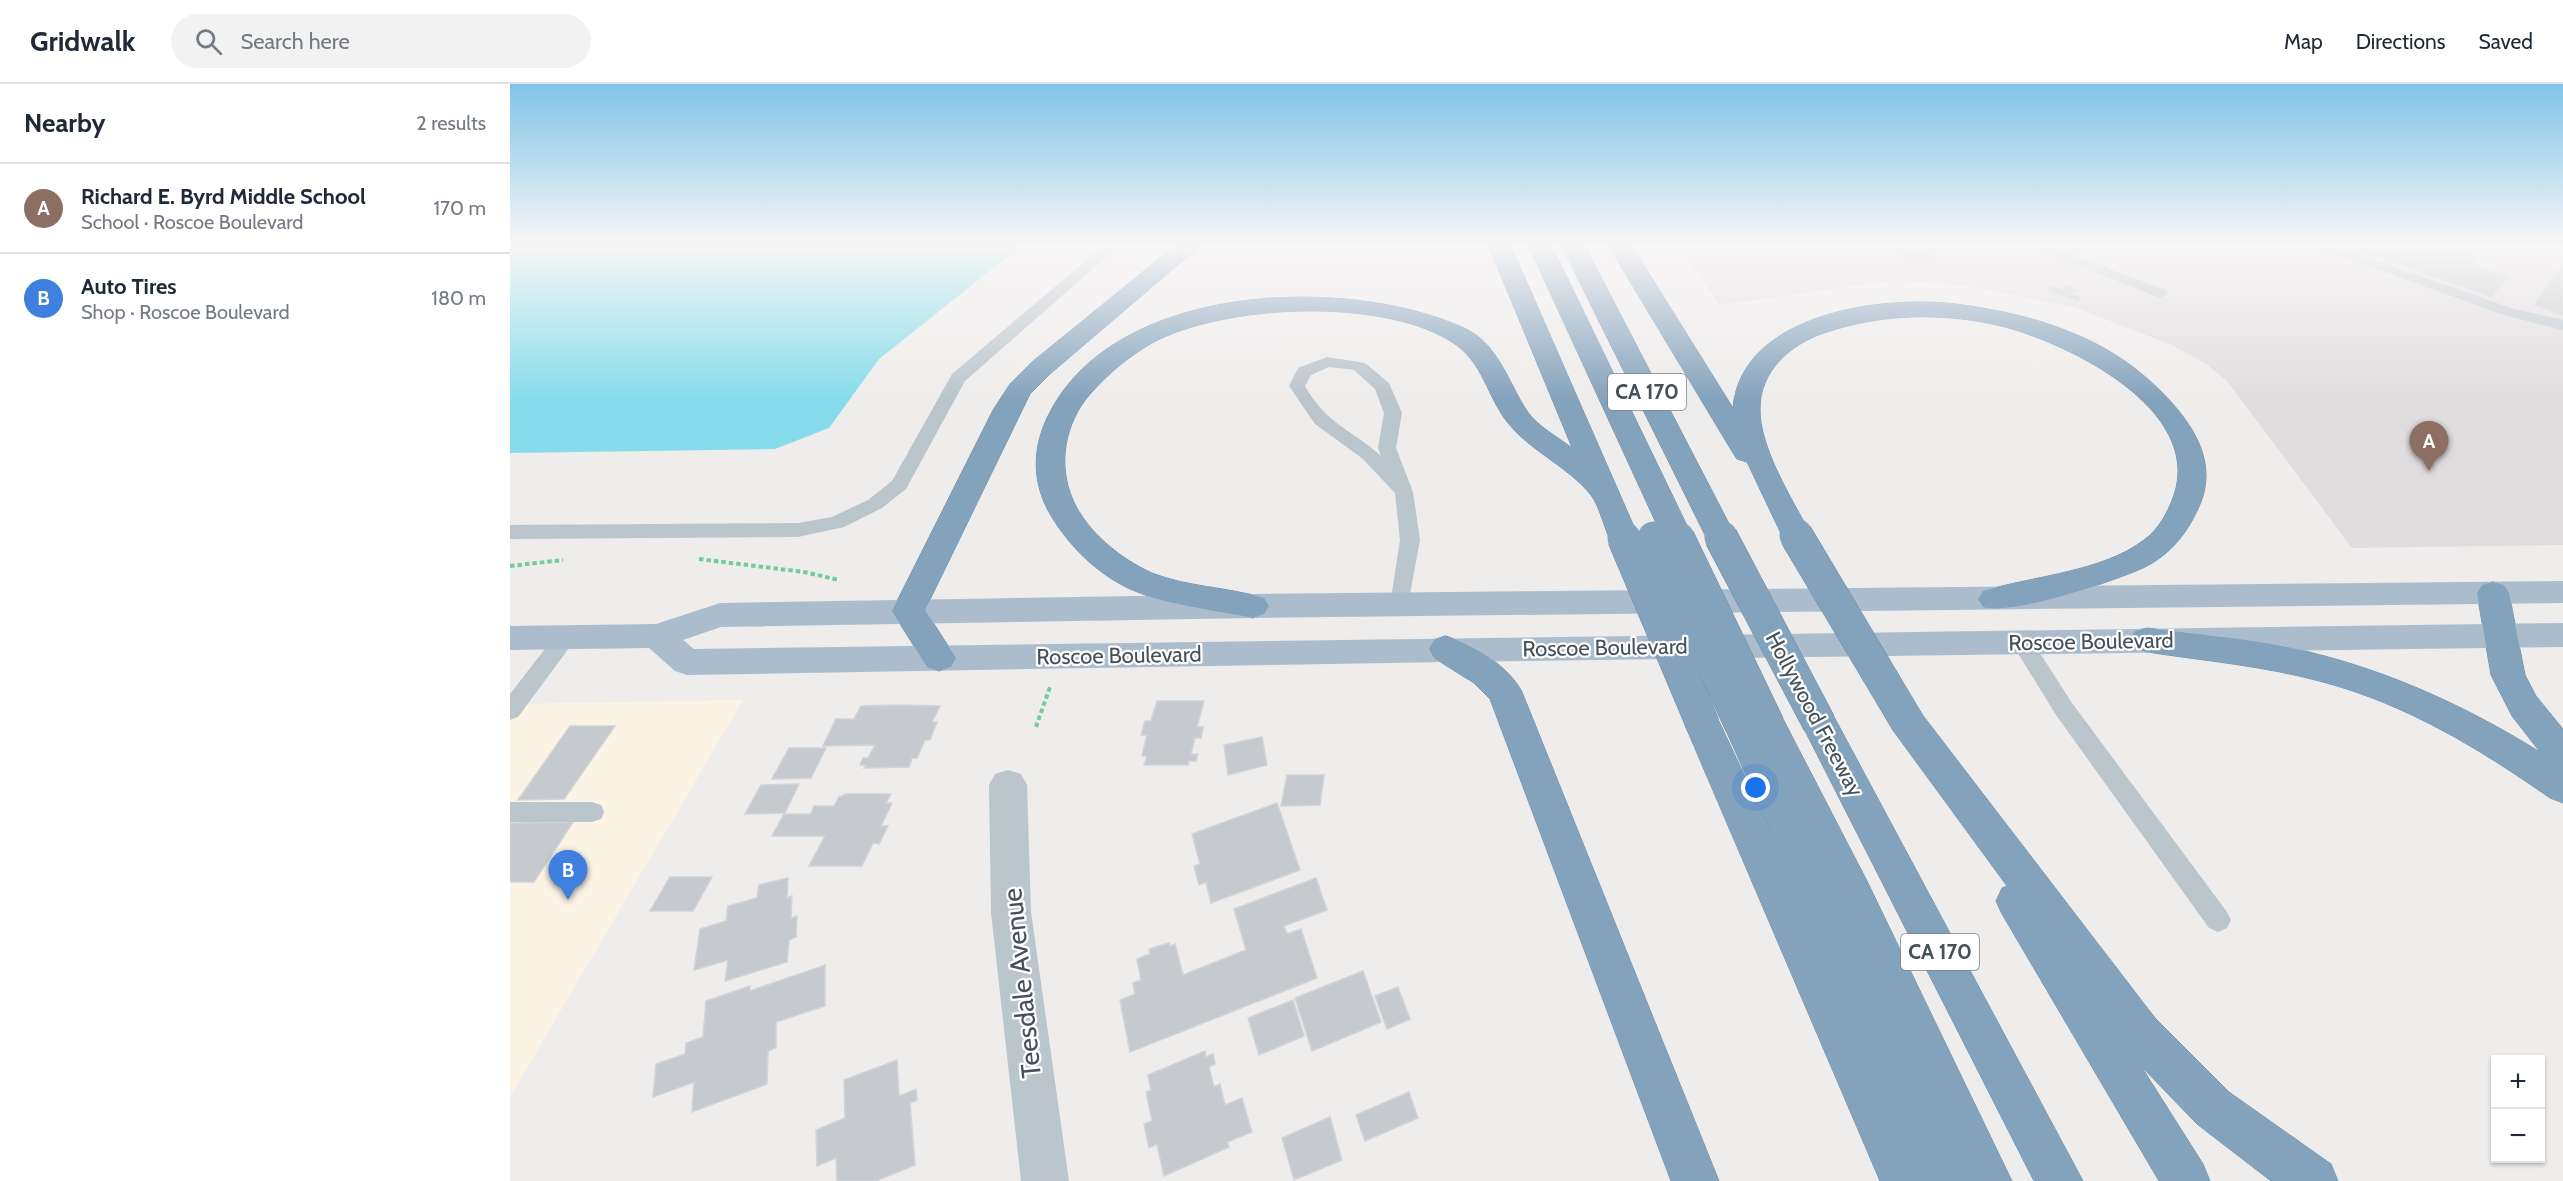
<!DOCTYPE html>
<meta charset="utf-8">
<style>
body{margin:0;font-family:Cabin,sans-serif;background:#f2f2f3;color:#1f2937}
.controls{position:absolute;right:18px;bottom:18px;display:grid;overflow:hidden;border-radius:0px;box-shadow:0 2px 4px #0004}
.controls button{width:54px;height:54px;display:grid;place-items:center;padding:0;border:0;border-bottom:2px solid #e0e1e3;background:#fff;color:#1f2937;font:30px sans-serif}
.you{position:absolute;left:1246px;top:704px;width:21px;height:21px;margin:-15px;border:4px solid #fff;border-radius:50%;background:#1a73e8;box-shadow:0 0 0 9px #1a73e833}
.badge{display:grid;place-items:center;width:39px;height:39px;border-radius:50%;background:#111827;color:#fff;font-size:20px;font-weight:700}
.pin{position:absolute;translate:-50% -50px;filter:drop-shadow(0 2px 3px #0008)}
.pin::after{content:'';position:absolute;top:32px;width:21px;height:18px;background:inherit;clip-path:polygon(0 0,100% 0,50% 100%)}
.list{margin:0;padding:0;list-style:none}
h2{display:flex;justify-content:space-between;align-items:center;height:78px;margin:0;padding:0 24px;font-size:26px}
h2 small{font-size:20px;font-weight:400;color:#747a83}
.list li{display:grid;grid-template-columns:39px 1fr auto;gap:18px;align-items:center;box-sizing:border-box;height:90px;padding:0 24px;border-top:2px solid #e0e1e3}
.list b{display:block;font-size:22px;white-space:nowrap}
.list p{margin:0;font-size:20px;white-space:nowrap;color:#747a83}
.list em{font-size:20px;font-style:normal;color:#747a83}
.icon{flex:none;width:33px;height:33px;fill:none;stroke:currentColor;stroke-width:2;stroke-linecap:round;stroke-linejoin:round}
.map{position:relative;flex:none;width:2053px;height:1097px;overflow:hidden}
header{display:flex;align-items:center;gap:36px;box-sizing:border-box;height:84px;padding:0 30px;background:#fff;border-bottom:2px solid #e0e1e3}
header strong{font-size:28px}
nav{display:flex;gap:33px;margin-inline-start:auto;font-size:21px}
.search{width:420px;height:54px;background:#f2f2f3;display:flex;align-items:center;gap:15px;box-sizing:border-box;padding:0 21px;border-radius:33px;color:#747a83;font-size:22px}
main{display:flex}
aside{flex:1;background:#fff}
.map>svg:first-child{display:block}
</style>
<header>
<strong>Gridwalk</strong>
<div class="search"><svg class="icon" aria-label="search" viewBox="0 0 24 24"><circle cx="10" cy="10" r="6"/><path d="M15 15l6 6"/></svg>Search here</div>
<nav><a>Map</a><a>Directions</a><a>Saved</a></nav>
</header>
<main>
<aside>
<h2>Nearby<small>2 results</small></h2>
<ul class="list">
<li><span class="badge" style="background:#8d6e63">A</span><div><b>Richard E. Byrd Middle School</b><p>School · Roscoe Boulevard</p></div><em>170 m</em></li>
<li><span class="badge" style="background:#3f7fe0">B</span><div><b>Auto Tires</b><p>Shop · Roscoe Boulevard</p></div><em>180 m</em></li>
</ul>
</aside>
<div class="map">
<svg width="2053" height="1097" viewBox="0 0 2053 1097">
<rect width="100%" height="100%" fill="#efecec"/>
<path fill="#fbf3e4" d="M233,616L0,1013V620Z"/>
<path fill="#e0ddde" d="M1169,162H2053V461L1842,464L1717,297L1696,280L1662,261L1566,224L1463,203L1414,198L1379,197L1209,221Z"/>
<path fill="#86dceb" d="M0,162H511L369,275L319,344L265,365L0,369Z"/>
<g fill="#c6cacf" stroke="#d0d3d8" stroke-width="1.5">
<path d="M1387,162H1418L1424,175H1392Z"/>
<path d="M1834,162H1935L1970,174L1964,181L1998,192L1982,213Z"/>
<path d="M2053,181V231L2024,221Z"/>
<path d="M1556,201L1567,206L1559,209L1571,214L1568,217L1538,205L1541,202L1553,207Z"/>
<path d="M647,617H694L687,643H693L691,654H685L681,670H688L686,677H679L678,681H634L637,672H632L637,651H631L635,637H641Z"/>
<path d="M387,621L430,622L422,638H427L420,656H415L407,674H402L399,683L354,684L356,681H350L353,674H358L365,661L313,662L326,635H344L351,622Z"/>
<path d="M60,642H105L54,715L8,716Z"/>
<path d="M752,653L757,681L718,691L714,661Z"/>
<path d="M279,664H316L301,694L262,695Z"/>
<path d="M777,691H814L810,721L771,722Z"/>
<path d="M289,700L275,729L235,730L251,701Z"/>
<path d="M336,710H381L376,719H382L371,742H378L369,760L363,759L352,782H299L315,752H262L274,730H301L304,722H324L329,713Z"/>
<path d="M767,719L790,786L701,819L696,798L689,801L684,782L690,780L682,750Z"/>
<path d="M63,738L24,798H0V739Z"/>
<path d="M160,793H202L183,827H140Z"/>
<path d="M278,794L277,814L282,812L281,834L287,832L286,853L279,856L277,878L215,897L218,876L184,886L190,845L216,837L218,822L247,814L249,801Z"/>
<path d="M806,794L817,826L774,842L777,850L791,845L807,894L620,968L610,916L625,910L623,899L631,896L627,875L640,870L639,865L659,859L660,862L665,860L673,891L736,866L724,825Z"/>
<path d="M315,881V922L266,938V964L258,967L257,1000L182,1028L184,998L143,1013L146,980L175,970L176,959L193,953L196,917L240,902V907Z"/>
<path d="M853,887L871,938L802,967L785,914Z"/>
<path d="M888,903L900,935L877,945L865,912Z"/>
<path d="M783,916L794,952L749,971L738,934Z"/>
<path d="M695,967L696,973L703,970L705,980L699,983L704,1003L710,1000L715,1021L732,1014L742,1048L717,1058L719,1063L654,1092L647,1060L639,1064L634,1040L642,1037L636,1008L641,1006L638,991Z"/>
<path d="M387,976L389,1012L406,1005L407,1016L400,1019L405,1081L366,1097H327L326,1074L307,1082L306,1046L335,1034L334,996Z"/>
<path d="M899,1008L908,1034L855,1057L846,1031Z"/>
<path d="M820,1033L832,1076L784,1096L772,1054Z"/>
</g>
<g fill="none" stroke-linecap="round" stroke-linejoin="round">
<defs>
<g id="highway">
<path d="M665,162H690L540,290L520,310L415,526L446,574L441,583L429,587L417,583L382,527L483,326L500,300L522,278Z"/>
<path d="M979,162H1001L1129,454L1125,461L1114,464L1103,461C1094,446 1091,425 1081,411C1059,383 1020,367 998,339C977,313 973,277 942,258C872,213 714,220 642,259C618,273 599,289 581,309C555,338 547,380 563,416C577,448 611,475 642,489C677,503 718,503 754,514L759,522L754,530L743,534C705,526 655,521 620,505C586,489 559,462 540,430C522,399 522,364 538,332C602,199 835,190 954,244C988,259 998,298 1017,327C1027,342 1048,353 1062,364Z"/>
<path d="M1019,162H1042L1183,454L1179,461L1168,464L1157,461L1153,454Z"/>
<path d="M1052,162H1075L1226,453L1222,460L1211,463L1200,460L1196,453Z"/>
<path d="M1099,162H1122L1223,324C1231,229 1373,211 1446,220C1484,225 1524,233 1560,248C1603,265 1639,291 1668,326C1690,353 1704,384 1691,418C1679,447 1662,470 1633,484C1604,497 1501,532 1473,523L1468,515L1473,507C1523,492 1592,488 1634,456C1649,445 1658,428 1664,411C1693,325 1559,260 1495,243C1436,228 1372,229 1314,249C1281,260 1250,287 1250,324C1249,364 1283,416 1301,451L1297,458L1286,461L1275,458L1237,378L1227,375L1223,369Z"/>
<path d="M1983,498L1994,501L1999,509L2015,591L2026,612L2053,645V719L2040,714C1970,665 1896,620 1813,598C1755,582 1696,577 1637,568L1625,565L1620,556L1625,547L1637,544C1684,550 1731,554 1777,563C1868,582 1951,619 2030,668L2002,632L1981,591L1967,509L1972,501Z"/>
<path d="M936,552C963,561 999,582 1012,608L1209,1097H1161L980,615L964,599L924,574L919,565L924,556Z"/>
<path d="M1309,625L1322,629L1573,1097H1524L1291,639L1296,629Z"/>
<path d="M1398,625L1411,629L1645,934L1719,1008L1821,1080L1828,1097H1761L1687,1040L1631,982L1693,1080L1700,1097H1649L1492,830L1486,817L1492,804L1497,802L1385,649L1380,639L1385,629Z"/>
<path d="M1231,626L1245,632L1258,627L1271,631L1357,797L1502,1097H1370L1175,641L1180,631L1193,627L1206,631L1267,760L1213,640L1218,630Z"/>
</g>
</defs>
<use href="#highway" stroke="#6f8da7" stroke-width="1"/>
<g stroke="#72cb9a" stroke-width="4" stroke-dasharray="4.5 3" stroke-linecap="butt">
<path d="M189,475L294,488L329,496"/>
<path d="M0,482L53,476"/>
<path d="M526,643L540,603"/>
</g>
<g fill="#bac5cc" fill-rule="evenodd">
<path d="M593,162H609L455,297L396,405L372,424L334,443L288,453L0,455V441L288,439L322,433L358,416L382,397L442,290Z"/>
<path d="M1519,162H1540L1655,206L1658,209L1650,214L1645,212Z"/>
<path d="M1803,162H1825L2004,225L2053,236V246L1994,231Z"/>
<path d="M817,273L855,279L879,299L892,329L886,364L903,408L910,456L897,526L890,528L883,526L880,521L890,456L885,409L853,375L805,340L779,302L788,284ZM819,283L844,286L865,305L874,329L868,364L871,372C841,345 816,340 795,302L801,291Z"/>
<path d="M55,546L62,548L66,554L62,560L8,633L0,636V610L48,548Z"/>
<path d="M1512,550L1519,552L1562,619L1717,828L1721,836L1717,844L1708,848L1699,844L1546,631L1501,558L1505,552Z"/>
<path d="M0,718H82L91,721L94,728L91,735L82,738H0Z"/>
</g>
<path fill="#bac5cc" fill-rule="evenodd" d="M498,686L511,690L517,701L521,828L559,1097H511L481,828L479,701L485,690Z"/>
<path fill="#abbdcc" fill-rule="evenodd" d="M2053,497V519L743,534L211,543L173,556L184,565L2053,539V563L936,578L177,591L165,587L139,564L0,566V542L146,540L210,519L743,510Z"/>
<use href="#highway" fill="#83a2bc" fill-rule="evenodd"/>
<defs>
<g id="highway-bridge">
<path d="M1286,451L1398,639"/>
<path d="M1211,453L1309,639"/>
<path d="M1114,454L1193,641"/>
<path d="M1144,454L1231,640"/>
<path d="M1168,454L1258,641"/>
</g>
</defs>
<use href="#highway-bridge" stroke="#6f8da7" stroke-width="34" stroke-linecap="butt"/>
<use href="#highway-bridge" stroke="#83a2bc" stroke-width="33"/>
</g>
<linearGradient id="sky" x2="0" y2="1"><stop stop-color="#81c4e9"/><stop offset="0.51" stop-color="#f8f6f6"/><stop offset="1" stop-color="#f8f6f6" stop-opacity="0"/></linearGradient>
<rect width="2053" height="316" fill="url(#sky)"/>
<g text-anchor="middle" stroke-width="4.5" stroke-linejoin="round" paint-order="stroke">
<g fill="#fff" stroke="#7d858b" stroke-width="1.5">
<rect x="1098" y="290" width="78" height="36" rx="4.5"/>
<rect x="1391" y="850" width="78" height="36" rx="4.5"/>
</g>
<g font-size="21" font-weight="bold" fill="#455159">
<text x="1137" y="315">CA 170</text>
<text x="1430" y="875">CA 170</text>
</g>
<g font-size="22" fill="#455159" stroke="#fff">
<text transform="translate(1581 557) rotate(-1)" y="8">Roscoe Boulevard</text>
<text transform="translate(1095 563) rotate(-1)" y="8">Roscoe Boulevard</text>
<text transform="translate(609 571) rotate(-1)" y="8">Roscoe Boulevard</text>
<text transform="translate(1305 630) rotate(62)" y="8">Hollywood Freeway</text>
</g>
<g font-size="27" fill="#455159" stroke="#fff">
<text transform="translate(512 899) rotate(-96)" y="9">Teesdale Avenue</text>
</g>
</g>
</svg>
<div class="controls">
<button>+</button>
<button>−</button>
</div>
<div class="you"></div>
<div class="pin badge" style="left:1919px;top:387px;background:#8d6e63">A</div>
<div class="pin badge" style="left:58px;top:816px;background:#3f7fe0">B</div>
</div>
</main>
